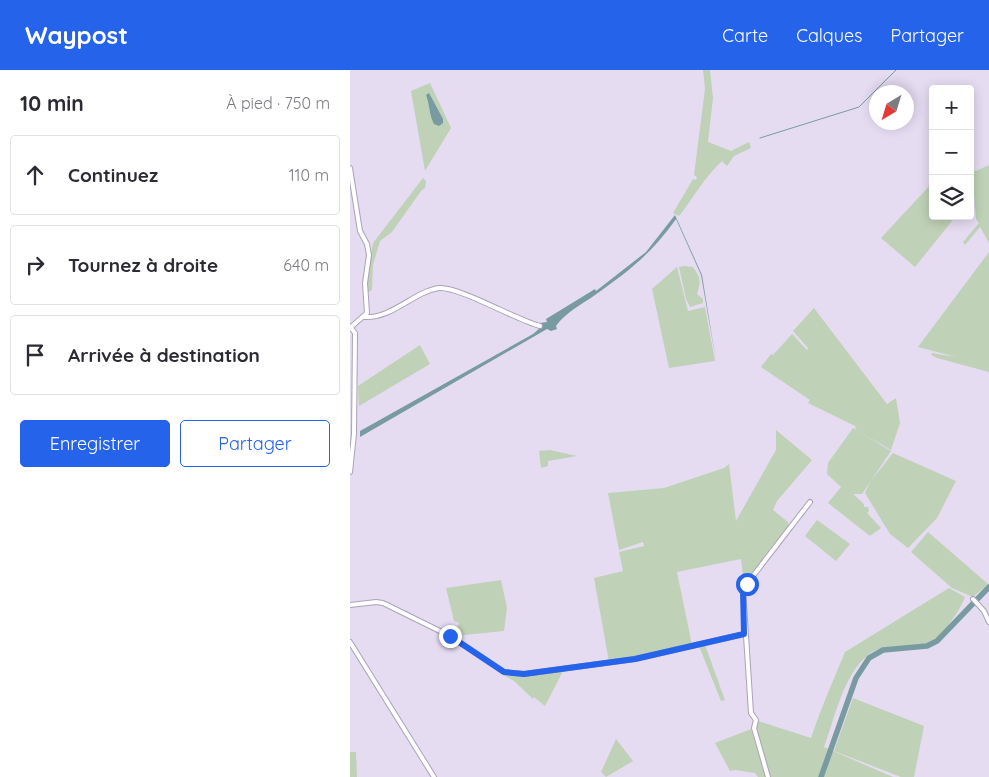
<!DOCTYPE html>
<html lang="fr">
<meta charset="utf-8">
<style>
body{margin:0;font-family:Quicksand,sans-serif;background:#f2f2f3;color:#2b2b33}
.controls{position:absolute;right:15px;top:15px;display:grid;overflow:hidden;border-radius:5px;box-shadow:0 2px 12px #0003}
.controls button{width:45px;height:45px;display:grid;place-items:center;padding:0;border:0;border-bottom:1px solid #e1e1e2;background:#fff;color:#2b2b33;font:25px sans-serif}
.compass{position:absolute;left:519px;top:15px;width:45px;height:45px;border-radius:50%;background:#fff;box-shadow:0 2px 12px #0003;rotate:218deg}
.stop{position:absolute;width:15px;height:15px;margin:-11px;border:4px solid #2563eb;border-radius:50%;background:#fff}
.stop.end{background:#2563eb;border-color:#fff;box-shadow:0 1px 5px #0008}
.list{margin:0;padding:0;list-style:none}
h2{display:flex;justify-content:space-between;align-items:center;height:65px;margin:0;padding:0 20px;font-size:21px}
h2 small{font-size:16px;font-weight:400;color:#7c7c81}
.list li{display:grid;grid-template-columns:32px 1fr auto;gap:15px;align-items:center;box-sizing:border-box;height:80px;margin:0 10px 10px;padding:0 10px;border:1px solid #e1e1e2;border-radius:5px}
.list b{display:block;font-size:19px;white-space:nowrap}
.list em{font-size:16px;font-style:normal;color:#7c7c81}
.actions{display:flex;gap:10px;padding:15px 20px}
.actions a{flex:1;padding:11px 0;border:1px solid #2563eb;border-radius:5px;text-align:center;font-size:18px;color:#2563eb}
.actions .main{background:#2563eb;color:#fff}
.icon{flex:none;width:28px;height:28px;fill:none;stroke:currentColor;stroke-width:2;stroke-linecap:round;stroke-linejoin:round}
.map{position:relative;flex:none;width:639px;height:707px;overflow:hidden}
header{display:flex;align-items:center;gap:30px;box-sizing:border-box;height:70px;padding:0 25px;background:#2563eb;color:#fff}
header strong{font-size:24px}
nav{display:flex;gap:28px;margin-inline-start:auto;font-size:18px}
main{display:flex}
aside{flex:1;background:#fff}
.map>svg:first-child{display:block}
</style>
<header>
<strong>Waypost</strong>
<nav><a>Carte</a><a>Calques</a><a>Partager</a></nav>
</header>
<main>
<aside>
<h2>10 min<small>À pied · 750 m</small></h2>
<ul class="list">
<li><svg class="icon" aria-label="ahead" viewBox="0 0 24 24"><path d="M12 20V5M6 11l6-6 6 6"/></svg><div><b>Continuez</b></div><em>110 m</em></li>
<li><svg class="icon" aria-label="right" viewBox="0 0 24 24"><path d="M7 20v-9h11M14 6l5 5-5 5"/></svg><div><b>Tournez à droite</b></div><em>640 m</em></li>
<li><svg class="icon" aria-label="arrive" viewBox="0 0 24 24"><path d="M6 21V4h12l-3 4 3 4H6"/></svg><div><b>Arrivée à destination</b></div></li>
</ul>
<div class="actions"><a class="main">Enregistrer</a><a>Partager</a></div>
</aside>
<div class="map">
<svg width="639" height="707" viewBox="0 0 639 707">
<rect width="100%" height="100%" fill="#e6dcf2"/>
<g fill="#bfd1b7">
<path d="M353,0H360L363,28L358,72L381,81L399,72L401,78L384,86L377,96L372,91C354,108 344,127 329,146L323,143L343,109L346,110L347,107L344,105L355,19Z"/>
<path d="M80,13L101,58L75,101L61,21Z"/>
<path d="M639,95V173L630,157L615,175L613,172L629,153L626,149L624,125L620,129V98L626,101Z"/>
<path d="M73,108L76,111L75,118L71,121L42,162L30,171L23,195L22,220L17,223L16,212L23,173Z"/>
<path d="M583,112V146H606L565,197L531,168Z"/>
<path d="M639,182V302L587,288L581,285L582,283L606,287L568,277Z"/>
<path d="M334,196L343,197C351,208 351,212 347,224L353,229V233L340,237L336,229L329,197Z"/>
<path d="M327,197L338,241L355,237L365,291L319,298L302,219Z"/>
<path d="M464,238L537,334L546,328L550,353L541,380L506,360L505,356L458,333L460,330L411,297L421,284L423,285L442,264L457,280L458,278L443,261Z"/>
<path d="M70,275L80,294L9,336L8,316Z"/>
<path d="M503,358L541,381L512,424H503L514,434V437H518L519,441L517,443L531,458L520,466L478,433L491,417L477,404L478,393Z"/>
<path d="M426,360L462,390L427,431L423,440L438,452L439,456L394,515L391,489L327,502L342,575L259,592L244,508L273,501L269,482L294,476L293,472L269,480L258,423L314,418L374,398L379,394L386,451L426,380Z"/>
<path d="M200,380L227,386L198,391V396L191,398L189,381Z"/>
<path d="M543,383L606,411L587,448L558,478L540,464L515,423L520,412Z"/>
<path d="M467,450L500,474L486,491L455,466Z"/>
<path d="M578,462L638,514L623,527L602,518L561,482Z"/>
<path d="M151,510L157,538L154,561L104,566L109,553L104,551L96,518Z"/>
<path d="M599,518L615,527C610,541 589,572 574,575C556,579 534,572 518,585C493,605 485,648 474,677L543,707H420L406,660L408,651L461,668C471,638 483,611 495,582Z"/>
<path d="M355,575L375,630L371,631L349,576Z"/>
<path d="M213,601L195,636L184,627L183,629L164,611L150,603L176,605Z"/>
<path d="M503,628L574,656L564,707H551L484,681Z"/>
<path d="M401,659L417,707H408L405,703L385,700L380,701L365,673Z"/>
<path d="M266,669L283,691L256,707L251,702Z"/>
<path d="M0,682H6L7,707H0Z"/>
</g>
<g fill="#779ba0">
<path d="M79,23L93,49V53L89,56L84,54C79,45 80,35 76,25Z"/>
<path d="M325,145L352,205L366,291L351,205L326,149C301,184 279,201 245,225C231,235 216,242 206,256L207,259L201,261L197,259L10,367V361L183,264L190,258V253L197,252L196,249L245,219L246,221L296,182Z"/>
</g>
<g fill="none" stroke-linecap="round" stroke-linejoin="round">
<path stroke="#779ba0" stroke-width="1" d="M410,68L509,37L546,0"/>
<path stroke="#779ba0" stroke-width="5.5" d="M471,707L506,608L519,588L533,580L577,576L587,571L639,517"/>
<defs>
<g id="minor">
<path d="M0,98L10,161L17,174L19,185L15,213L17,243L0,258"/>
<path d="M14,247C42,249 63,222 89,218C108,216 166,250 190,256"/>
<path d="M0,402L4,364L5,263L1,258"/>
<path d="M623,529L634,541L639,552"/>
<path d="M0,535L26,532L33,533L100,566L154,602L174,604L285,589L394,564"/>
<path d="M0,572L84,707"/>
<path d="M418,707L404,658L406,650L401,643L393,519L460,432"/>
</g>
</defs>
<use href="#minor" stroke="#aba2b7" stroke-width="6"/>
<use href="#minor" stroke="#fff" stroke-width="4"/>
</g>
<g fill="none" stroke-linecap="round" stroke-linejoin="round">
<path stroke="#2563eb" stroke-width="6" d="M100,566L154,602L174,604L285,589L394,564L393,519L397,514"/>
</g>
</svg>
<div class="controls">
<button>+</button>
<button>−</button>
<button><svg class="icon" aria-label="layers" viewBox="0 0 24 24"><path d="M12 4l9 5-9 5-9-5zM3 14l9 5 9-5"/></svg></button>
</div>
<svg class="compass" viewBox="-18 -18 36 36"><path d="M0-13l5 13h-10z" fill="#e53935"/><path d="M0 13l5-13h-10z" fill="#7c7c81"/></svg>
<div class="stop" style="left:397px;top:514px"></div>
<div class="stop end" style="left:100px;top:566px"></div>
</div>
</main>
